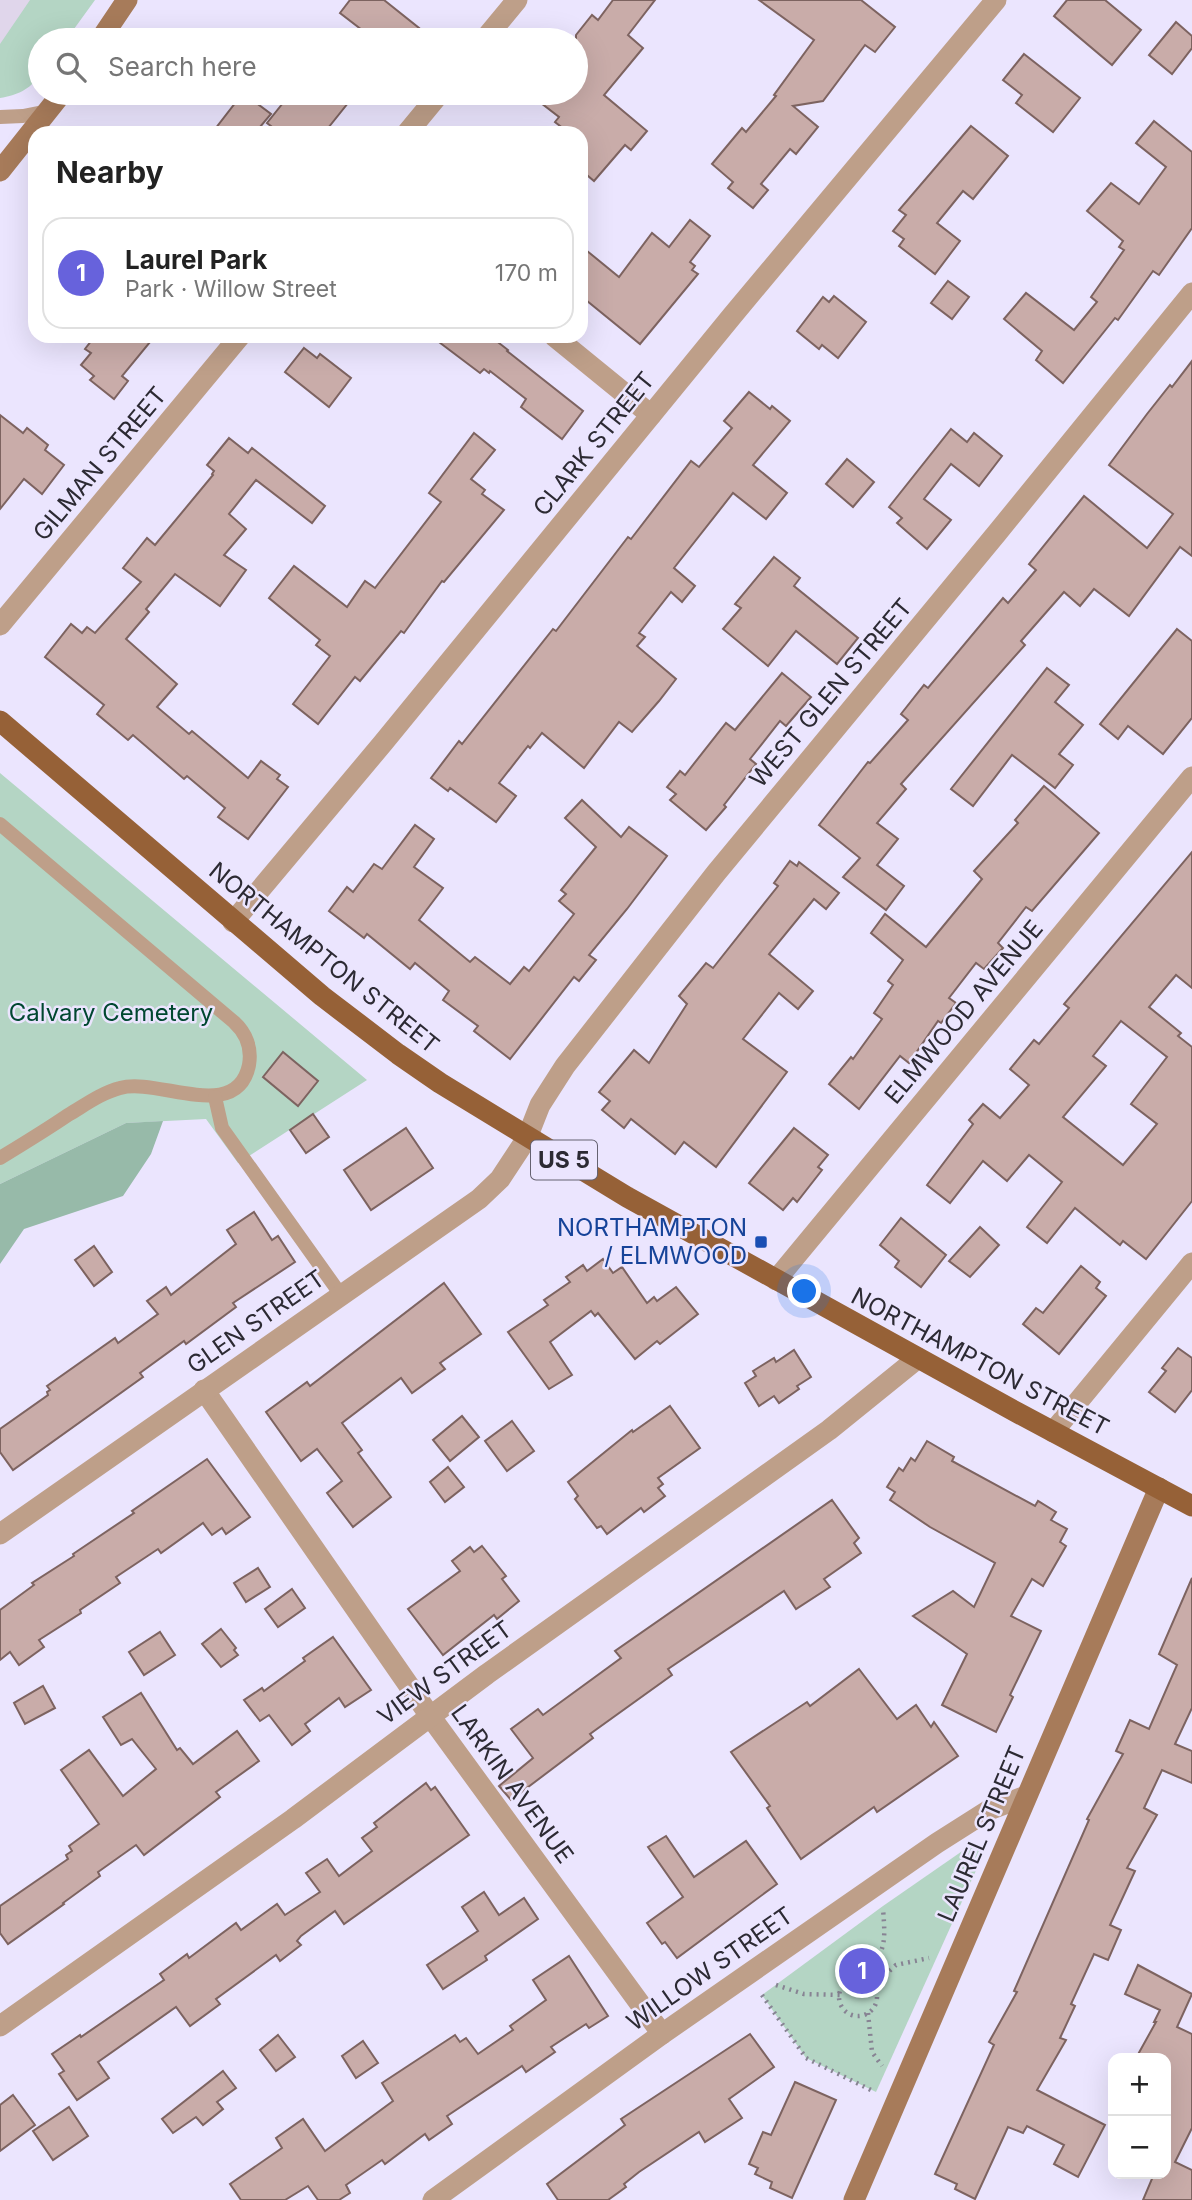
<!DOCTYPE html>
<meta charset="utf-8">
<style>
body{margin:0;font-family:Inter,sans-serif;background:#f6f6f6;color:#222}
.controls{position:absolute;right:21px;bottom:21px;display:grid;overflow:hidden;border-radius:14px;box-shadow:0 7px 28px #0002}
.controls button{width:63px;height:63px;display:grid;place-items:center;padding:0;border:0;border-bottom:2px solid #e0e0e0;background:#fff;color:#222;font:35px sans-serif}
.you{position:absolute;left:805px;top:1292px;width:24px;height:24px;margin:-18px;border:5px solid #fff;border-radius:50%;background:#1a73e8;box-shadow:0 0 0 10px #1a73e833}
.badge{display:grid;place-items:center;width:46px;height:46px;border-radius:50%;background:#6762dc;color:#fff;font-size:23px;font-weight:700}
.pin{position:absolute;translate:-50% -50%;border:4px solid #fff;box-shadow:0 2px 7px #0006}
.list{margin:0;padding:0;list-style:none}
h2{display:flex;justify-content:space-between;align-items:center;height:91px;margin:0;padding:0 28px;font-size:30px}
h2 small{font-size:23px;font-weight:400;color:#767676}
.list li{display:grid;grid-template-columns:46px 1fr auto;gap:21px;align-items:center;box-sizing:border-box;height:112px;margin:0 14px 14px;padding:0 14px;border:2px solid #e0e0e0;border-radius:21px}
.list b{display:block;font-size:26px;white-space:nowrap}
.list p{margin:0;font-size:23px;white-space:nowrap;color:#767676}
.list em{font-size:23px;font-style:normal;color:#767676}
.icon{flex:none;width:38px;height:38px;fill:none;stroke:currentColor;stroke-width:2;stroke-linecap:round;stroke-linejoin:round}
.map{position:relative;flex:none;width:1192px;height:2200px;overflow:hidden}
.search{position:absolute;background:#fff;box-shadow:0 7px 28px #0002;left:28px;top:28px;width:560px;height:77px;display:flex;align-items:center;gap:18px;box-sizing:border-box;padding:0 24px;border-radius:38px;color:#767676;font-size:26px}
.panel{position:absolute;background:#fff;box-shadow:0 7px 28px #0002;left:28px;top:126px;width:560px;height:217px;border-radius:21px}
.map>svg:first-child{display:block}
</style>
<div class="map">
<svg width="1192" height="2200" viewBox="0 0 1192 2200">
<rect width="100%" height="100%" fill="#ebe5fe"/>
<path fill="#e0d6eb" d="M0,0H75L40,40L15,80L0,98Z"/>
<g fill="#b4d5c4">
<path d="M30,0H95L66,40H40V75C29,90 18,95 0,98V44Z"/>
<path d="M0,773L367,1080L238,1163L206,1119L126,1123L0,1184Z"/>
<path d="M971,1845L979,1848L981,1855L978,1866L876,2092L806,2058L762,1995L883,1906Z"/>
</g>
<path fill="#97baa9" d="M163,1121L151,1154L123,1196L24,1229L0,1264V1184L126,1123Z"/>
<g fill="#c9aca9" stroke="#7d6360" stroke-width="2" fill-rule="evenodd">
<path d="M350,0H384L419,28L409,40H375L340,13Z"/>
<path d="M613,0H655L628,35L643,48L604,95L647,131L631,150L625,145L594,181L581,170V133H569L555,122L559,117L528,93H576V35L592,15L598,20Z"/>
<path d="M759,0H861L895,27L875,52L865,45L823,101L793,106L818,127L796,154L790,149L761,184L768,190L753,208L728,188L733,182L712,164L742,128L746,132L776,96L774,95L814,40Z"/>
<path d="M1067,0H1105L1141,30L1112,65L1054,16Z"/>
<path d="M1176,22L1192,36V48L1172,74L1149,55Z"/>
<path d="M1024,54L1080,98L1053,132L1016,103L1022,95L1003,80Z"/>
<path d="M243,93L271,114L255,133H212Z"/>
<path d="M291,93H356L324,133H280L267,123Z"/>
<path d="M1154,121L1192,152V228L1159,275L1153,271L1118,320L1115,318L1063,383L1036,360L1042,351L1004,319L1026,293L1074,330L1097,302L1091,297L1124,250L1119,247L1123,241L1087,211L1111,183L1139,204L1166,167L1136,143Z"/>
<path d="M971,126L1008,156L973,199L963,191L937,223L960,241L935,274L899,246L904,239L893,231L906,215L899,210Z"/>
<path d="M690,220L710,236L690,262L695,266L692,270L698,274L640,344L581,296V246L619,277L652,233L669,247Z"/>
<path d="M948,281L969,297L952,319L931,303Z"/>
<path d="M834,296L866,322L838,358L822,345L819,349L797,331L823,297L829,302Z"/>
<path d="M95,336H155L122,376L128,381L114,399L90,380L94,376L81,365L91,353L85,349Z"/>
<path d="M431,336H490L508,350L507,351L583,411L562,439L521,407L526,399L490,371L489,373L484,369L480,373Z"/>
<path d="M304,348L317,358L320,354L351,378L329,407L285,372Z"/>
<path d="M1192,361V556L1180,547L1129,616L1094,589L1080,606L1064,592L1021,641L1025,645L901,784L906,789L877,823L898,839L877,865L904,886L886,910L843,877L860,858L819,825L868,762L870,763L908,720L901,714L924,685L928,688L1003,598L1008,603L1036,570L1029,564L1084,496L1147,548L1173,514L1109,465L1147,414L1170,385L1172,387Z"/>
<path d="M749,392L770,409L772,406L790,421L753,465L787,493L766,519L733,493L674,568L695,586L682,602L671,592L639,633L645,637L637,646L676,679L659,701L632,732L619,722L584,768L542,733L530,748L528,746L499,783L516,796L496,822L450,788L448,791L431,778L459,741L462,744L553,629L556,631L628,537L631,539L691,461L699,467L732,428L724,421Z"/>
<path d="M0,415L23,433L27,428L48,445L45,450L64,465L42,494L24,479L0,509Z"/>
<path d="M951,429L967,442L974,433L1002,456L979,486L951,464L924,499L951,520L927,549L897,523L902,518L889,507Z"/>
<path d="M474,433L495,450L471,479L485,490L482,494L504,510L444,582L442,581L404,633L401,631L360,681L355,677L318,724L293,704L330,656L316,645L320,640L269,598L294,566L347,607L365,581L375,588L441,502L429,493Z"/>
<path d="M229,438L248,453L252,448L325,506L312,523L256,480L229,514L246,529L224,555L246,570L220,606L175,574L146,609L149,612L126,639L177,684L157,707L189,734L192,731L248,778L261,761L280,775L277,779L288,787L248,839L218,817L225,808L187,776L184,779L133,735L128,740L97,714L104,705L45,657L71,624L82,633L87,627L95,633L141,582L123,568L147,538L155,545L213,475L212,474L214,471L207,465Z"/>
<path d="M847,459L874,482L853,507L826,484Z"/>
<path d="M774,557L800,578L794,586L858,638L837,664L796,631L768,666L723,629L741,608L735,604Z"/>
<path d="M1177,629L1192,641V718L1163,754L1128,726L1118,739L1100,724Z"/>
<path d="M1047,668L1069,685L1055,702L1083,725L1059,754L1073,765L1055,788L1012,755L973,806L951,789Z"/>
<path d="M782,673L811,697L786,726L780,721L750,759L756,764L724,805L726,807L706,830L670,800L676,794L667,787L680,771L685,775L726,723L735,730Z"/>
<path d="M1044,786L1099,833L1032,911L1026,907L998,943L1003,948L984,969L976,963L949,998L956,1003L941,1023L938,1021L909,1063L900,1056L859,1109L829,1084L851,1057L853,1059L882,1019L874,1013L893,985L888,981L903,960L871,933L885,914L926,947L982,879L974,871L1018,823L1015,820Z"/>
<path d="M582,800L621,837L629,827L667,856L627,909L589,955L596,960L579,981L574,977L510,1059L474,1031L478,1026L443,1000L449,991L415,963L410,969L367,934L364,938L329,911L347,887L353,892L374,864L382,869L415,825L434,839L414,867L443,888L419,920L470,962L475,957L510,984L524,967L529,971L574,914L559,901L566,894L561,890L596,847L565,818Z"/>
<path d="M1192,852V988L1176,975L1149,1007L1181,1033L1178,1036L1192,1047V1201L1146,1259L1123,1241L1120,1245L1075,1208L1047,1243L1027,1227L1062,1182L1029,1155L1007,1181L983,1161L950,1203L927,1185L973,1124L969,1120L983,1104L1000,1118L1029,1085L1010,1069L1034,1040L1039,1044L1069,1008L1064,1004ZM1121,1021L1167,1057L1131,1104L1157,1124L1123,1165L1063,1117L1106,1066L1093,1056Z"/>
<path d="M790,861L797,866L799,862L839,893L826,909L814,899L769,954L813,991L798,1009L779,993L743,1039L787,1072L716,1167L684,1142L675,1154L631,1119L624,1128L602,1110L610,1101L599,1092L634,1050L649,1063L687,1004L679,996L706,963L713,968L778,886L774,883Z"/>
<path d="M283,1052L318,1081L298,1106L263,1077Z"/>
<path d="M313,1114L329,1137L306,1153L290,1130Z"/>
<path d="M406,1128L433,1168L371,1210L344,1170Z"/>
<path d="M794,1128L828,1155L818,1167L822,1170L797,1202L793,1198L783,1210L749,1183Z"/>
<path d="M254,1212L272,1240L278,1236L295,1262L233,1303L236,1307L186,1344L184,1341L140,1373L143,1377L13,1470L0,1452V1429L48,1395L47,1392L50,1390L47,1386L115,1338L118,1343L158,1314L147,1301L166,1287L171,1295L236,1244L227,1230Z"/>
<path d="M901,1218L946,1255L921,1287L895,1267L899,1261L880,1245Z"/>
<path d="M980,1227L999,1245L970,1277L949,1261Z"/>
<path d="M94,1246L112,1272L94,1286L75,1260Z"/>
<path d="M603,1259L613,1273L622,1267L647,1303L654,1297L657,1301L676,1287L698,1314L660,1344L657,1341L635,1359L598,1313L595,1316L591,1311L550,1342L572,1375L549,1389L508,1332L548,1305L544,1300L570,1282L566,1277L583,1265L587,1271Z"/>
<path d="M1081,1266L1100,1282L1096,1288L1106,1296L1059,1354L1023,1324L1036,1308L1043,1313Z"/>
<path d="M444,1283L481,1334L440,1363L445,1369L412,1393L401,1378L342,1423L362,1450L358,1453L391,1497L353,1527L327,1493L342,1481L317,1449L301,1461L266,1412L307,1382L310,1386Z"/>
<path d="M1178,1348L1192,1358V1390L1175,1412L1149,1392L1166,1371L1162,1368Z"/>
<path d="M794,1350L811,1377L797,1386L799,1389L779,1403L774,1396L759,1406L745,1383L756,1376L753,1371L774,1358L776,1362Z"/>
<path d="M670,1406L700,1448L658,1478L663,1484L658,1488L665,1496L644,1512L641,1508L607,1534L601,1526L597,1528L575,1499L578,1496L568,1482L632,1430L633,1432Z"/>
<path d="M462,1416L479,1437L450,1461L433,1440Z"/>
<path d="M512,1421L534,1451L507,1471L485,1441Z"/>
<path d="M927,1441L954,1457L952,1461L1035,1506L1038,1501L1056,1512L1051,1520L1067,1529L1060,1542L1066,1546L1043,1586L1032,1579L1011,1616L1041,1631L1010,1695L1013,1697L996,1732L942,1705L967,1654L913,1616L953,1591L974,1607L995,1563L930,1527L890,1500L895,1492L887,1487L899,1468L903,1471L911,1458L915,1461Z"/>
<path d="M207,1459L250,1517L226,1534L222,1528L212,1535L203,1523L161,1553L158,1549L116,1577L120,1583L80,1610L81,1613L39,1640L44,1647L19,1665L10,1652L0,1660V1610L34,1585L32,1583L74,1556L73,1554L134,1513L132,1511Z"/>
<path d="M448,1467L464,1487L445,1502L430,1482Z"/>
<path d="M832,1500L859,1538L854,1543L861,1553L824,1579L830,1587L796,1609L784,1591L668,1669L672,1675L590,1734L593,1738L511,1800L499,1786L533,1758L511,1729L538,1709L543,1715L621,1658L615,1651Z"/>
<path d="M482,1546L506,1576L502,1579L519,1601L497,1619L494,1615L443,1655L408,1609L460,1571L452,1561L470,1547L474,1552Z"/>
<path d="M258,1568L270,1587L246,1602L234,1583Z"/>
<path d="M1192,1578V1708L1175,1744L1192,1751V1783L1162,1770L1144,1808L1157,1815L1127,1868L1135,1871L1110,1925L1121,1930L1108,1960L1094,1954L1071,2004L1075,2006L1060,2038L1066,2040L1037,2090L1105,2125L1078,2177L1054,2164L1064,2145L1027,2126L1023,2133L1008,2127L975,2199L955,2189L957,2184L935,2174L994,2045L989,2042L1017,1992L1014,1991L1089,1820L1087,1819L1123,1754L1116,1751L1130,1720L1149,1729L1177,1665L1159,1654Z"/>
<path d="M292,1589L305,1608L278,1627L265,1609Z"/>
<path d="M221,1629L236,1648L234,1650L238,1655L221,1667L202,1644Z"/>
<path d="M160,1632L175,1655L144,1675L129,1652Z"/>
<path d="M333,1637L371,1690L345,1707L339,1698L305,1724L310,1731L292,1745L269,1715L260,1721L244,1700L262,1688L264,1691L305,1661L303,1658Z"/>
<path d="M859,1669L897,1719L916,1705L931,1727L934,1722L958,1756L877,1812L874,1807L801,1859L767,1808L770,1806L731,1752L807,1702L810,1706Z"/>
<path d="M43,1686L55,1708L25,1724L14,1703Z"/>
<path d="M141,1693L177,1750L180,1748L193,1764L237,1731L259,1761L216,1792L220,1797L144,1855L136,1845L98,1872L100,1876L63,1903L64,1904L8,1944L0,1933V1906L68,1859L66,1855L72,1851L69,1846L99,1824L61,1770L89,1750L123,1796L156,1769L132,1739L121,1745L103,1717Z"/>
<path d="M426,1783L431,1790L435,1787L469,1835L344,1924L335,1911L301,1936L297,1941L301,1945L280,1961L276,1955L216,1999L220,2004L190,2026L176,2007L98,2062L109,2078L77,2100L59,2074L64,2071L52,2054L80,2035L81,2037L164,1980L160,1974L187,1954L189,1958L236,1923L241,1930L277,1904L285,1915L320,1892L306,1873L327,1859L339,1876L372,1851L362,1838L377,1827L374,1823Z"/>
<path d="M666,1836L694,1877L746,1841L777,1884L677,1958L665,1942L662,1944L647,1923L683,1897L648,1847Z"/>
<path d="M484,1892L499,1915L524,1898L538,1919L485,1956L487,1960L443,1989L427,1965L478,1931L462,1907Z"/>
<path d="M569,1956L608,2016L589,2028L586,2024L551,2047L555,2052L526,2072L522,2066L447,2116L452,2124L429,2140L425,2134L385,2164L382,2160L346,2185L350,2193L339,2200H318L308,2186L285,2200H241L230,2184L282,2148L276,2138L303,2119L325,2151L393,2101L382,2083L455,2035L460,2042L466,2038L478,2054L513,2030L510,2026L546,2000L533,1980Z"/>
<path d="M1138,1965L1192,1994L1177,2027L1192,2034V2128L1175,2162L1192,2170V2200H1143L1154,2174H1166V2058H1136L1156,2022H1154L1160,2010L1125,1994Z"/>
<path d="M750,2034L774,2067L729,2099L742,2118L705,2142L699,2132L639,2172L624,2184L626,2187L608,2200H558L547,2184L625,2125L621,2119Z"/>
<path d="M278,2035L295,2057L276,2071L260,2050Z"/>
<path d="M363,2041L378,2063L356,2078L342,2056Z"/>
<path d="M223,2071L236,2088L217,2102L223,2109L203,2125L196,2117L173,2133L162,2119Z"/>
<path d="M795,2082L836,2100L792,2198L770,2188L772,2182L755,2174L758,2168L749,2164L763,2132L771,2135Z"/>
<path d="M13,2095L35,2125L0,2151V2105Z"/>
<path d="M69,2107L88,2136L53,2160L33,2131Z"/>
</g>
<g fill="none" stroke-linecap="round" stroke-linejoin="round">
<g stroke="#878393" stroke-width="4.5" stroke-dasharray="2 5" stroke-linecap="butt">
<circle cx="858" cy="1997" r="19"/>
<path d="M864,1979C885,1949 886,1946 883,1909"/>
<path d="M776,1985L804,1994L840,1995"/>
<path d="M874,1985L896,1965L929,1958"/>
<path d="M762,1995L806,2058L871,2090"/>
<path d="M868,2013L872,2052L882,2066"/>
</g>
<g stroke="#be9f89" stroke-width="14">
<path d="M0,117L23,116L48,111"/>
<path d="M0,824L234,1022C246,1033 252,1048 249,1065C237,1124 158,1077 120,1088C101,1093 85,1105 68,1115C46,1130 23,1144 0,1158"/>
<path d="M215,1097L222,1128L341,1295"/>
</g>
<g stroke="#be9f89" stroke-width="21">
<path d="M484,40L517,0"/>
<path d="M407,133L440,93"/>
<path d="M554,336L651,415"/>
<path d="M0,625L240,336"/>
<path d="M233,922L383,743L732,316L996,0"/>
<path d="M776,1280L1192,777"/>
<path d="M204,1390L430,1716L662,2034"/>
<path d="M1053,1432L1192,1263"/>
<path d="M0,1534L479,1199L500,1179L527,1138L540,1105L565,1066L716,873L997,533L1192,293"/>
<path d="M0,2026L293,1819L487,1674L829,1430L918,1358"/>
<path d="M433,2200L662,2034L937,1843L989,1810L1026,1796"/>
</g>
<g stroke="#a77b5a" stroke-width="21">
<path d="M100,40L127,0"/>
<path d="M0,171L62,93"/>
<path d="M854,2200L1159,1488"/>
</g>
<path stroke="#966137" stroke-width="21" d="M0,721L322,996L398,1054L440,1083L627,1197L1018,1413L1192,1506"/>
</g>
<rect fill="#1a4fb4" stroke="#ebe5fe" stroke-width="2.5" x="754" y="1235" width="14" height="14" rx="3.5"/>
<g text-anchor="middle" stroke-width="5" stroke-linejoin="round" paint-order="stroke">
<rect fill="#ebe5fe" stroke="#656270" stroke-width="2" x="531" y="1140.5" width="66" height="39" rx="5"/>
<g font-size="23" font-weight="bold" fill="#2c2a33">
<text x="564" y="1168">US 5</text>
</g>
<g font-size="24" fill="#2c2a33" stroke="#ebe5fe">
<text transform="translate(594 444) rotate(-51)" y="8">CLARK STREET</text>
<text transform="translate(100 464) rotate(-50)" y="8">GILMAN STREET</text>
<text transform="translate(831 693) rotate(-50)" y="8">WEST GLEN STREET</text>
<text transform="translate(324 958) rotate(39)" y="8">NORTHAMPTON STREET</text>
<text transform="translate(964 1012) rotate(-50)" y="8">ELMWOOD AVENUE</text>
<text transform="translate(256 1322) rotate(-35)" y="8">GLEN STREET</text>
<text transform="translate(980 1362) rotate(28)" y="8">NORTHAMPTON STREET</text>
<text transform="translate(445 1673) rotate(-36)" y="8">VIEW STREET</text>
<text transform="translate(512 1784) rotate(54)" y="8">LARKIN AVENUE</text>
<text transform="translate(982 1834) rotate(-67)" y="8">LAUREL STREET</text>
<text transform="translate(710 1969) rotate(-35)" y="8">WILLOW STREET</text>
</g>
<g font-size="24" fill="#004730" stroke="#ebe5fe">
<text x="111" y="1021">Calvary Cemetery</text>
</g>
<g font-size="24" fill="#164399" stroke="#ebe5fe" text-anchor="end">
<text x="747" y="1236">NORTHAMPTON<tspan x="747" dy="28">/ ELMWOOD</tspan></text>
</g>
</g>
</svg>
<div class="controls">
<button>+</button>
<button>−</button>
</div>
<div class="you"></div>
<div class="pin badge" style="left:862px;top:1971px">1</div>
<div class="search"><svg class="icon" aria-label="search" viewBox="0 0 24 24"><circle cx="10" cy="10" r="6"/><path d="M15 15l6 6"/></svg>Search here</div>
<section class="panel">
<h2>Nearby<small></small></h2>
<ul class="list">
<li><span class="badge">1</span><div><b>Laurel Park</b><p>Park · Willow Street</p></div><em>170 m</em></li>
</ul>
</section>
</div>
